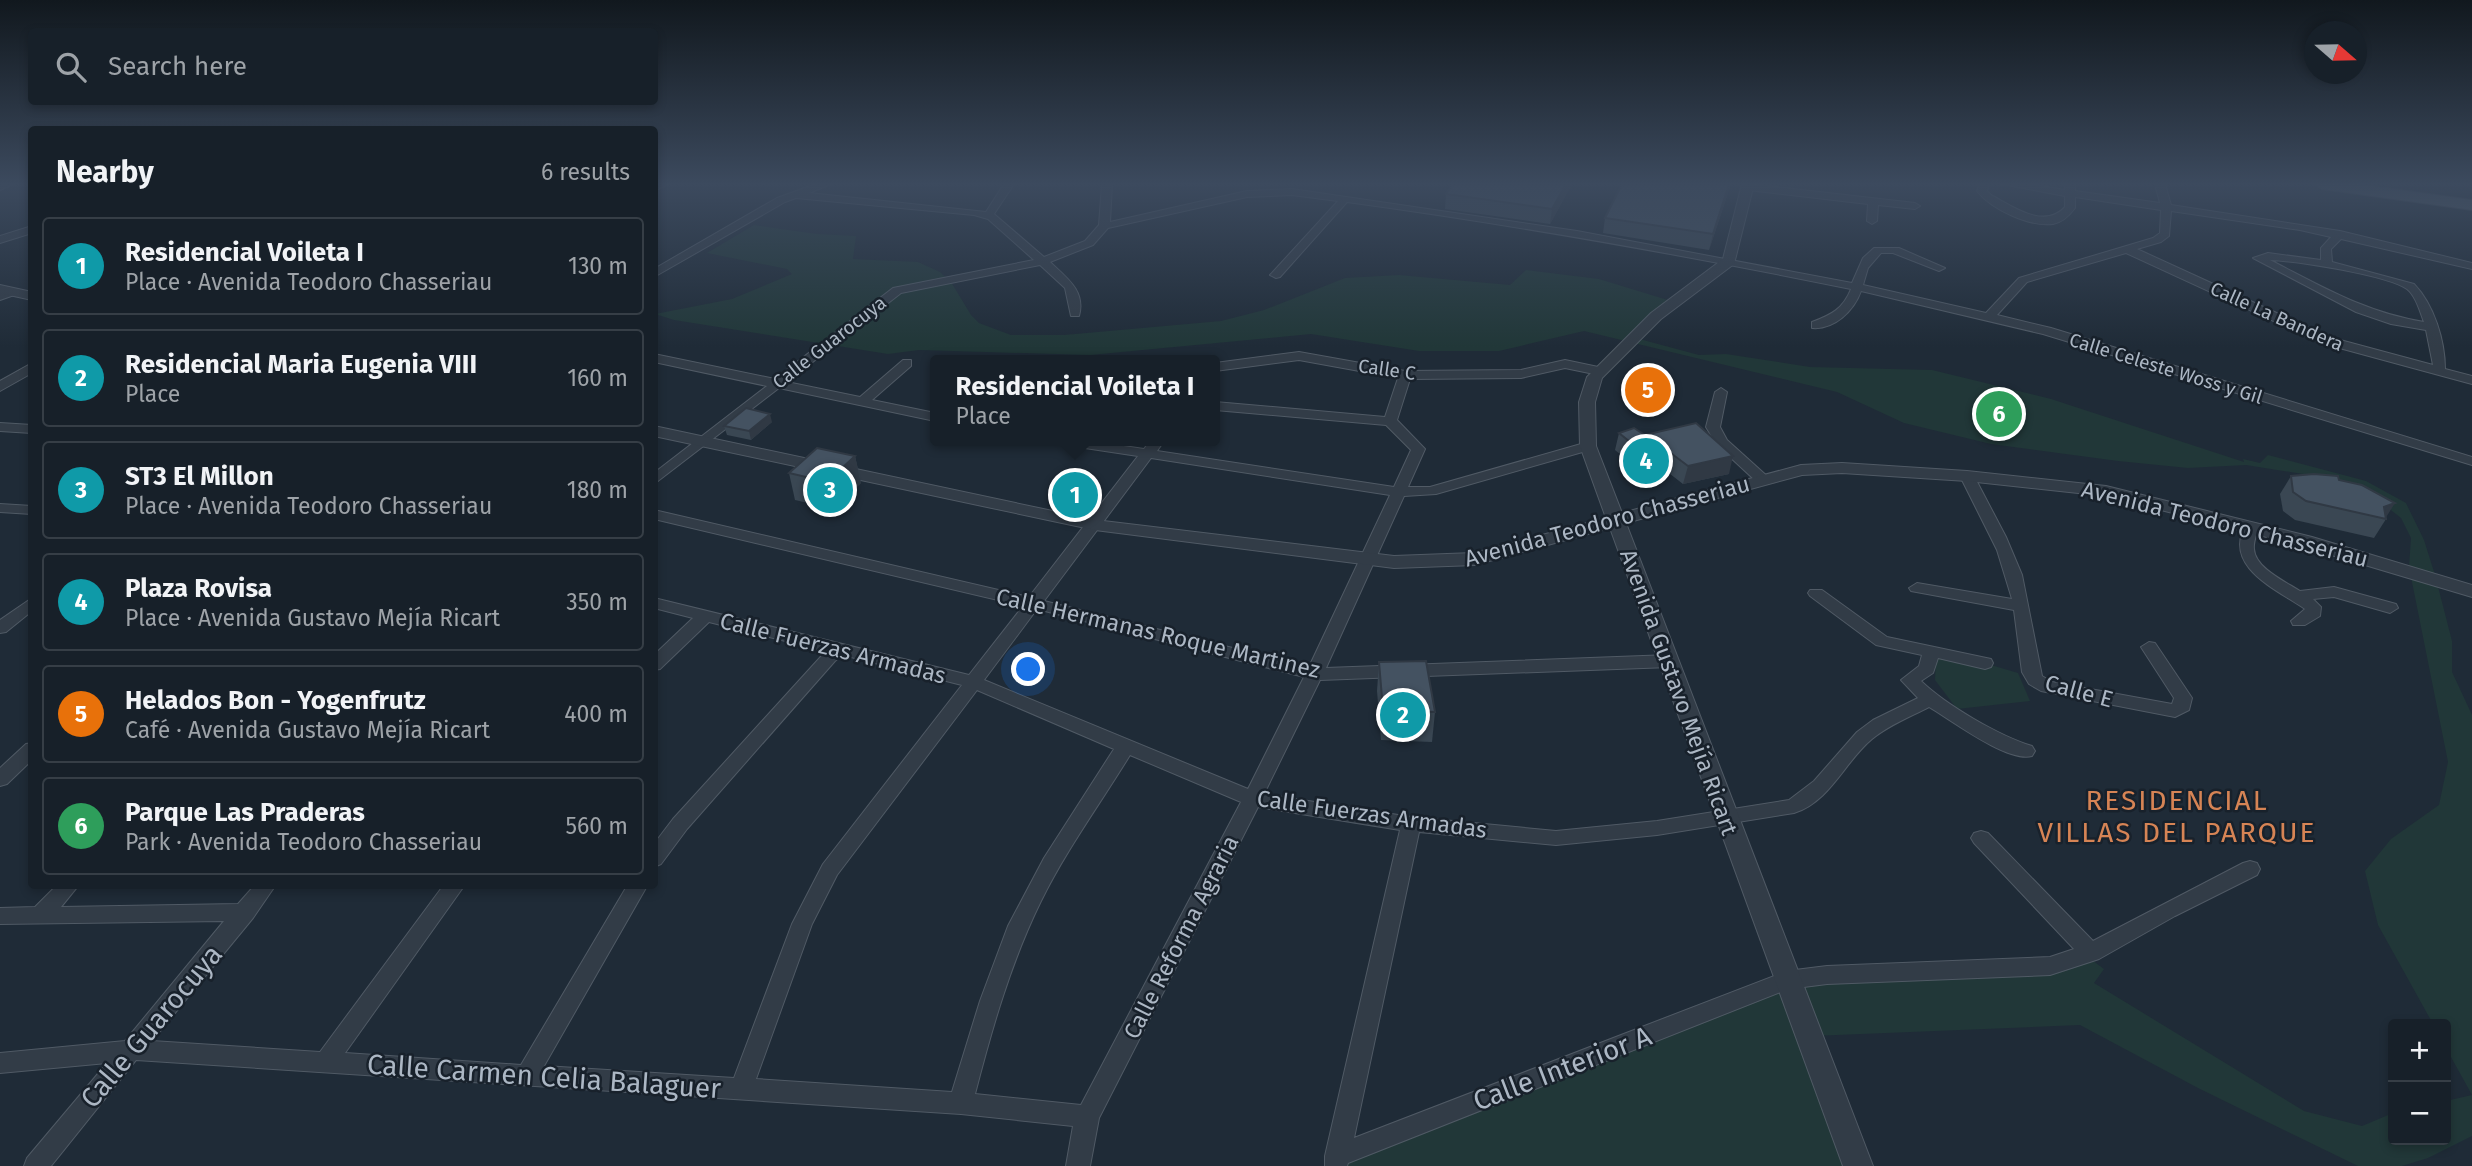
<!DOCTYPE html>
<meta charset="utf-8">
<style>
body{margin:0;font-family:"Fira Sans",sans-serif;background:#242d35;color:#f1f3f6}
.controls{position:absolute;right:21px;bottom:21px;display:grid;overflow:hidden;border-radius:7px;box-shadow:0 4px 10px #0003}
.controls button{width:63px;height:63px;display:grid;place-items:center;padding:0;border:0;border-bottom:2px solid #363e46;background:#172029;color:#f1f3f6;font:35px sans-serif}
.compass{position:absolute;left:2304px;top:21px;width:63px;height:63px;border-radius:50%;background:#172029;box-shadow:0 4px 10px #0003;rotate:110deg}
.you{position:absolute;left:1029px;top:670px;width:24px;height:24px;margin:-18px;border:5px solid #fff;border-radius:50%;background:#1a73e8;box-shadow:0 0 0 10px #1a73e833}
.badge{display:grid;place-items:center;width:46px;height:46px;border-radius:50%;background:#bca0f2;color:#fff;font-size:23px;font-weight:700}
.pin{position:absolute;translate:-50% -50%;border:4px solid #fff;box-shadow:0 2px 7px #0006}
.popup{position:absolute;left:930px;top:355px;width:290px;height:91px;box-sizing:border-box;display:grid;place-content:center;border-radius:7px;background:#172029;filter:drop-shadow(0 2px 5px #0005);font-size:23px;white-space:nowrap;color:#9ea3a8}
.popup b{font-size:26px;color:#f1f3f6}
.popup::after{content:'';position:absolute;left:50%;top:100%;margin-left:-14px;border:14px solid transparent;border-top-color:#172029}
.list{margin:0;padding:0;list-style:none}
h2{display:flex;justify-content:space-between;align-items:center;height:91px;margin:0;padding:0 28px;font-size:30px}
h2 small{font-size:23px;font-weight:400;color:#9ea3a8}
.list li{display:grid;grid-template-columns:46px 1fr auto;gap:21px;align-items:center;box-sizing:border-box;height:98px;margin:0 14px 14px;padding:0 14px;border:2px solid #363e46;border-radius:7px}
.list b{display:block;font-size:26px;white-space:nowrap}
.list p{margin:0;font-size:23px;white-space:nowrap;color:#9ea3a8}
.list em{font-size:23px;font-style:normal;color:#9ea3a8}
.icon{flex:none;width:38px;height:38px;fill:none;stroke:currentColor;stroke-width:2;stroke-linecap:round;stroke-linejoin:round}
.map{position:relative;flex:none;width:2472px;height:1166px;overflow:hidden}
.search{position:absolute;background:#172029;box-shadow:0 4px 10px #0003;left:28px;top:28px;width:630px;height:77px;display:flex;align-items:center;gap:18px;box-sizing:border-box;padding:0 24px;border-radius:7px;color:#9ea3a8;font-size:26px}
.panel{position:absolute;background:#172029;box-shadow:0 4px 10px #0003;left:28px;top:126px;width:630px;height:763px;border-radius:7px}
.map>svg:first-child{display:block}
</style>
<div class="map">
<svg width="2472" height="1166" viewBox="0 0 2472 1166">
<rect width="100%" height="100%" fill="#1f2b37"/>
<g fill="#213738">
<path d="M754,225L817,234L856,236L853,259L918,262L940,272L951,282L971,315L979,323L1011,335H1064L1221,321L1264,310L1345,278L1399,275L1510,285L1526,270L1599,279L1671,301L1632,337L1699,355L1726,354L1810,367L1932,370L2051,399L2244,462L2243,459L2260,463L2268,455L2366,481L2406,503L2424,540L2435,575L2452,641V672L2472,715V1136L2428,1158L2402,1166H2358L2198,1088L2080,1025L1812,1036L1860,1166H1336L1788,985L2085,955L2104,969L2094,983L2304,1111L2362,1126L2393,1113V1140H2446V1101L2472,1095L2446,1048V1024H2433L2378,925L2365,871L2391,839L2439,805L2448,762L2409,567L2411,538L2401,518L2387,507L2309,475L2246,465L2188,468L2118,461L1991,444L1904,423L1837,392L1584,331L1499,351H1419L1311,334L1090,355L919,350L888,354L674,320L655,314L732,299L792,274L787,269L707,253Z"/>
<path d="M1936,658L1991,665L2018,673L2030,701L1957,709L1935,680Z"/>
</g>
<g fill="none" stroke-linecap="round" stroke-linejoin="round">
<defs>
<g id="minor">
<path d="M0,184H13L0,190Z"/>
<path d="M654,184H668L654,191Z"/>
<path d="M816,184H831L809,193L986,212L1004,184H1014L994,214L1044,257L1085,241L1099,225L1102,184H1112L1110,222L1247,191L1292,189L1577,231L1852,283L1863,258L1874,248H1899L1945,268L1939,271L1893,253H1881L1868,268L1863,285L1986,313L2019,278L2153,238L2160,233L2161,210L2075,197V208C2069,216 2063,222 2053,224C2029,227 1991,209 1977,191L1979,184H1989L1987,191L1991,195C2012,206 2044,230 2065,207V196L2002,184H2029L2065,190V184H2075V191L2160,203L2155,184H2165L2171,205L2340,231L2472,263V269L2341,239L2331,249L2332,262L2414,284C2434,305 2445,340 2445,369L2472,376V384L2321,343L2126,253L2027,282L1997,315L2051,328L2472,457V465L2043,334L1861,291C1854,311 1834,330 1812,328V322C1831,315 1843,309 1851,289C1684,255 1516,225 1347,202L1280,277L1276,278L1270,275L1272,273L1338,201L1292,195L1247,197L1108,228L1093,245L1050,262C1067,278 1086,291 1079,316H1071L1065,288L1040,265L901,293L787,382L860,397L903,360H911V366L872,400L935,413V421L779,388L654,484V473L767,386L654,362V354L775,379L893,288L1034,260L988,219L974,215L796,198L785,202L654,277V269L777,198ZM2171,211L2300,230L2331,237L2321,248V260L2268,253L2253,258L2356,312L2391,324L2426,330L2433,365L2329,337L2137,249L2161,242L2169,236ZM2270,260C2296,261 2387,275 2407,289C2416,296 2420,312 2424,322C2364,312 2323,287 2270,260Z"/>
<path d="M1750,184L1915,203L1920,206L1915,209L1878,205L1877,221L1872,224L1867,221L1868,204L1748,190L1743,187Z"/>
<path d="M32,226V233L0,243V236Z"/>
<path d="M13,289L19,292L17,294L0,300V293Z"/>
<path d="M1299,352L1405,371L1521,370L1565,360L1603,368L1605,371L1599,375L1565,368L1521,378L1410,379L1397,420L1425,449L1408,487H1430L1588,442L1595,446L1593,449L1436,494L1404,496L1326,668L1670,655L1678,661L1670,667L1320,680L1264,794L1411,817L1556,831L1657,821L1789,800L1814,781L1857,732L1873,720L1918,698L1901,680L1919,666L1922,655L1876,645L1810,596L1808,593L1810,590H1822L1887,637L1991,659L1993,663L1991,667L1985,669L1938,658L1933,673L1921,681C1946,705 1999,736 2032,746L2035,751L2032,756C2008,763 1951,720 1929,707C1910,717 1889,725 1872,739C1845,761 1830,802 1794,813L1657,835L1556,845L1419,832L1354,1138L1787,971L1827,966L2050,957L2074,949L1974,843L1971,838L1974,833L1981,831L1988,833L2093,941L2243,863L2250,861L2257,863L2260,869L2257,875L2175,916L2099,959L2050,975L1827,984L1788,989L1348,1163L1347,1166H1325V1156L1400,830L1258,807L1099,1118L1090,1166H1066L1073,1126L961,1114L136,1060L51,1166H24L27,1158L107,1063L0,1073V1053L125,1041L224,921L0,924V908L35,907L56,886H78L61,907L238,904L254,886H275L253,918L152,1041L320,1052L443,886H464L345,1053L521,1065L627,886H647L544,1066L734,1078L792,924L823,864L962,685L843,655L835,661L687,829L661,864L654,867V844L673,819L826,651L709,622L660,669L654,670V655L693,618L654,608V598L969,675L1023,606L654,519V510L1029,597L1138,456L1065,445L1058,441H1090L1144,449L1150,441H1164L1157,451L1394,487L1411,450L1386,425L1215,410V402L1385,417L1398,378L1299,360L1215,371V363ZM1151,458L1390,495L1309,667L1044,601ZM1037,609L1304,677L1248,789L984,680ZM977,690L1114,749L1044,858L1008,926L980,1001L952,1092L756,1079L812,924L837,875ZM1130,755L1241,802L1081,1105L975,1094C992,1028 1011,962 1041,901C1066,850 1100,804 1130,755Z"/>
<path d="M32,363V373L0,391V381Z"/>
<path d="M1721,388L1727,392L1720,427L1727,440L1768,477L1770,480L1768,483H1758L1717,445L1706,427L1715,392Z"/>
<path d="M0,423L32,425V433L0,431Z"/>
<path d="M1967,472L1974,476L2006,537L2022,575L2042,676L2052,682L2172,704L2174,698L2141,647L2149,642L2155,643L2192,698L2189,710L2175,717L2041,691L2029,684L2022,672L2014,610L1911,591L1909,588L1917,583L2012,599L1997,550L1960,476Z"/>
<path d="M0,504L32,506V514L0,512Z"/>
<path d="M2251,523L2258,527C2257,534 2253,542 2254,549C2255,568 2286,582 2300,591L2334,587L2396,604L2398,608L2390,613L2334,597L2313,599L2321,607L2320,616L2305,625H2293L2291,621L2305,609C2276,589 2222,567 2246,524Z"/>
<path d="M32,598V611L6,632L0,633V620Z"/>
<path d="M32,743V760L7,784L0,786V768L26,744Z"/>
</g>
<g id="tertiary">
<path d="M1742,184H1754L1734,264L1661,319L1602,378L1595,402L1596,446L1622,513L1801,465L1842,463L1967,471L2106,486L2312,537L2472,585V597L2298,545L2106,496L1967,481L1842,473L1802,475L1626,523L1873,1166H1843L1610,528L1475,565L1394,568L1095,530L654,436V426L1095,520L1394,556L1474,553L1606,518L1580,446L1579,402L1587,377L1651,313L1723,259Z"/>
<path d="M0,285L32,292V300L0,293Z"/>
</g>
<path id="primary" d="M2315,184H2357L2472,200V210L2322,189Z"/>
</defs>
<use href="#minor" stroke="#505a65" stroke-width="2"/>
<use href="#tertiary" stroke="#505a65" stroke-width="2"/>
<use href="#primary" stroke="#3c4551" stroke-width="2"/>
<use href="#minor" fill="#323c47" fill-rule="evenodd"/>
<use href="#tertiary" fill="#323c47" fill-rule="evenodd"/>
<use href="#primary" fill="#505c68" fill-rule="evenodd"/>
</g>
<g fill="#3a4753">
<path d="M1572,184L1550,224L1445,209L1446,194Z"/>
<path d="M1622,184H1731L1709,250L1603,233L1605,218Z"/>
<path d="M772,422L751,440L727,435L724,426Z"/>
<path d="M1619,433L1645,435L1729,474L1683,484L1656,463L1637,468L1615,450Z"/>
<path d="M855,456L861,483L833,509L795,500L789,473Z"/>
<path d="M2291,476L2339,480L2386,517V519L2374,538L2295,520L2283,511L2280,494Z"/>
<path d="M1095,478L1096,487L1079,508L1053,503L1052,493Z"/>
<path d="M1379,662L1435,712L1432,742L1381,740L1377,691Z"/>
</g>
<g fill="#303944">
<path d="M1566,184H1572L1550,224L1552,209Z"/>
<path d="M1729,184H1731L1709,250L1713,234Z"/>
<path d="M770,414L772,422L751,440L749,431Z"/>
<path d="M1660,445L1656,463L1637,468L1640,450Z"/>
<path d="M855,456L861,483L833,509L827,482Z"/>
<path d="M1733,456L1729,474L1683,484L1688,466Z"/>
<path d="M1095,478L1096,487L1079,508L1078,499Z"/>
<path d="M2395,503L2385,519L2384,507Z"/>
</g>
<g fill="#445261" stroke="#303944" stroke-width="2">
<path d="M1452,184H1566L1552,209L1446,194Z"/>
<path d="M1622,184H1729L1713,234L1605,218Z"/>
<path d="M746,408L770,414L749,431L724,426Z"/>
<path d="M1696,423L1733,456L1688,466L1660,445L1640,450L1619,433L1634,428L1645,435Z"/>
<path d="M817,448L855,456L827,482L789,473Z"/>
<path d="M1070,472L1095,478L1078,499L1052,493Z"/>
<path d="M2314,474L2338,476L2339,480L2362,485L2395,503L2384,507L2386,519L2306,501L2293,492L2291,476Z"/>
<path d="M1426,661L1435,712L1383,710L1379,662Z"/>
</g>
<linearGradient id="sky" x2="0" y2="1"><stop stop-color="#11181e"/><stop offset="0.53" stop-color="#3c4a5e"/><stop offset="1" stop-color="#3c4a5e" stop-opacity="0"/></linearGradient>
<rect width="2472" height="347" fill="url(#sky)"/>
<g text-anchor="middle" stroke-width="5" stroke-linejoin="round" paint-order="stroke">
<g font-size="19" fill="#acb7c4" stroke="#18212b">
<text transform="translate(2277 316) rotate(24)" y="7">Calle La Bandera</text>
<text transform="translate(829 342) rotate(-38)" y="7">Calle Guarocuya</text>
<text transform="translate(2166 368) rotate(17)" y="7">Calle Celeste Woss y Gil</text>
<text transform="translate(1387 369) rotate(8)" y="7">Calle C</text>
</g>
<g font-size="23" fill="#acb7c4" stroke="#18212b">
<text transform="translate(1607 521) rotate(-15)" y="8">Avenida Teodoro Chasseriau</text>
<text transform="translate(2225 524) rotate(14)" y="8">Avenida Teodoro Chasseriau</text>
<text transform="translate(1158 633) rotate(13)" y="8">Calle Hermanas Roque Martinez</text>
<text transform="translate(833 648) rotate(14)" y="8">Calle Fuerzas Armadas</text>
<text transform="translate(2079 691) rotate(15)" y="8">Calle E</text>
<text transform="translate(1679 692) rotate(70)" y="8">Avenida Gustavo Mejía Ricart</text>
<text transform="translate(1372 814) rotate(8)" y="8">Calle Fuerzas Armadas</text>
<text transform="translate(1181 937) rotate(-63)" y="8">Calle Reforma Agraria</text>
</g>
<g font-size="28" letter-spacing="2" fill="#d68455" stroke="#18212b">
<text x="2177" y="810">RESIDENCIAL<tspan x="2177" dy="32">VILLAS DEL PARQUE</tspan></text>
</g>
<g font-size="28" fill="#acb7c4" stroke="#18212b">
<text transform="translate(151 1026) rotate(-50)" y="10">Calle Guarocuya</text>
<text transform="translate(1562 1068) rotate(-21)" y="10">Calle Interior A</text>
<text transform="translate(544 1076) rotate(4)" y="10">Calle Carmen Celia Balaguer</text>
</g>
</g>
</svg>
<div class="controls">
<button>+</button>
<button>−</button>
</div>
<svg class="compass" viewBox="-18 -18 36 36"><path d="M0-13l5 13h-10z" fill="#e53935"/><path d="M0 13l5-13h-10z" fill="#9ea3a8"/></svg>
<div class="you"></div>
<div class="pin badge" style="left:1075px;top:495px;background:#0f9aa8">1</div>
<div class="popup"><b>Residencial Voileta I</b>Place</div>
<div class="pin badge" style="left:1403px;top:715px;background:#0f9aa8">2</div>
<div class="pin badge" style="left:830px;top:490px;background:#0f9aa8">3</div>
<div class="pin badge" style="left:1646px;top:461px;background:#0f9aa8">4</div>
<div class="pin badge" style="left:1648px;top:390px;background:#e8710a">5</div>
<div class="pin badge" style="left:1999px;top:414px;background:#2e9e5b">6</div>
<div class="search"><svg class="icon" aria-label="search" viewBox="0 0 24 24"><circle cx="10" cy="10" r="6"/><path d="M15 15l6 6"/></svg>Search here</div>
<section class="panel">
<h2>Nearby<small>6 results</small></h2>
<ul class="list">
<li><span class="badge" style="background:#0f9aa8">1</span><div><b>Residencial Voileta I</b><p>Place · Avenida Teodoro Chasseriau</p></div><em>130 m</em></li>
<li><span class="badge" style="background:#0f9aa8">2</span><div><b>Residencial Maria Eugenia VIII</b><p>Place</p></div><em>160 m</em></li>
<li><span class="badge" style="background:#0f9aa8">3</span><div><b>ST3 El Millon</b><p>Place · Avenida Teodoro Chasseriau</p></div><em>180 m</em></li>
<li><span class="badge" style="background:#0f9aa8">4</span><div><b>Plaza Rovisa</b><p>Place · Avenida Gustavo Mejía Ricart</p></div><em>350 m</em></li>
<li><span class="badge" style="background:#e8710a">5</span><div><b>Helados Bon - Yogenfrutz</b><p>Café · Avenida Gustavo Mejía Ricart</p></div><em>400 m</em></li>
<li><span class="badge" style="background:#2e9e5b">6</span><div><b>Parque Las Praderas</b><p>Park · Avenida Teodoro Chasseriau</p></div><em>560 m</em></li>
</ul>
</section>
</div>
